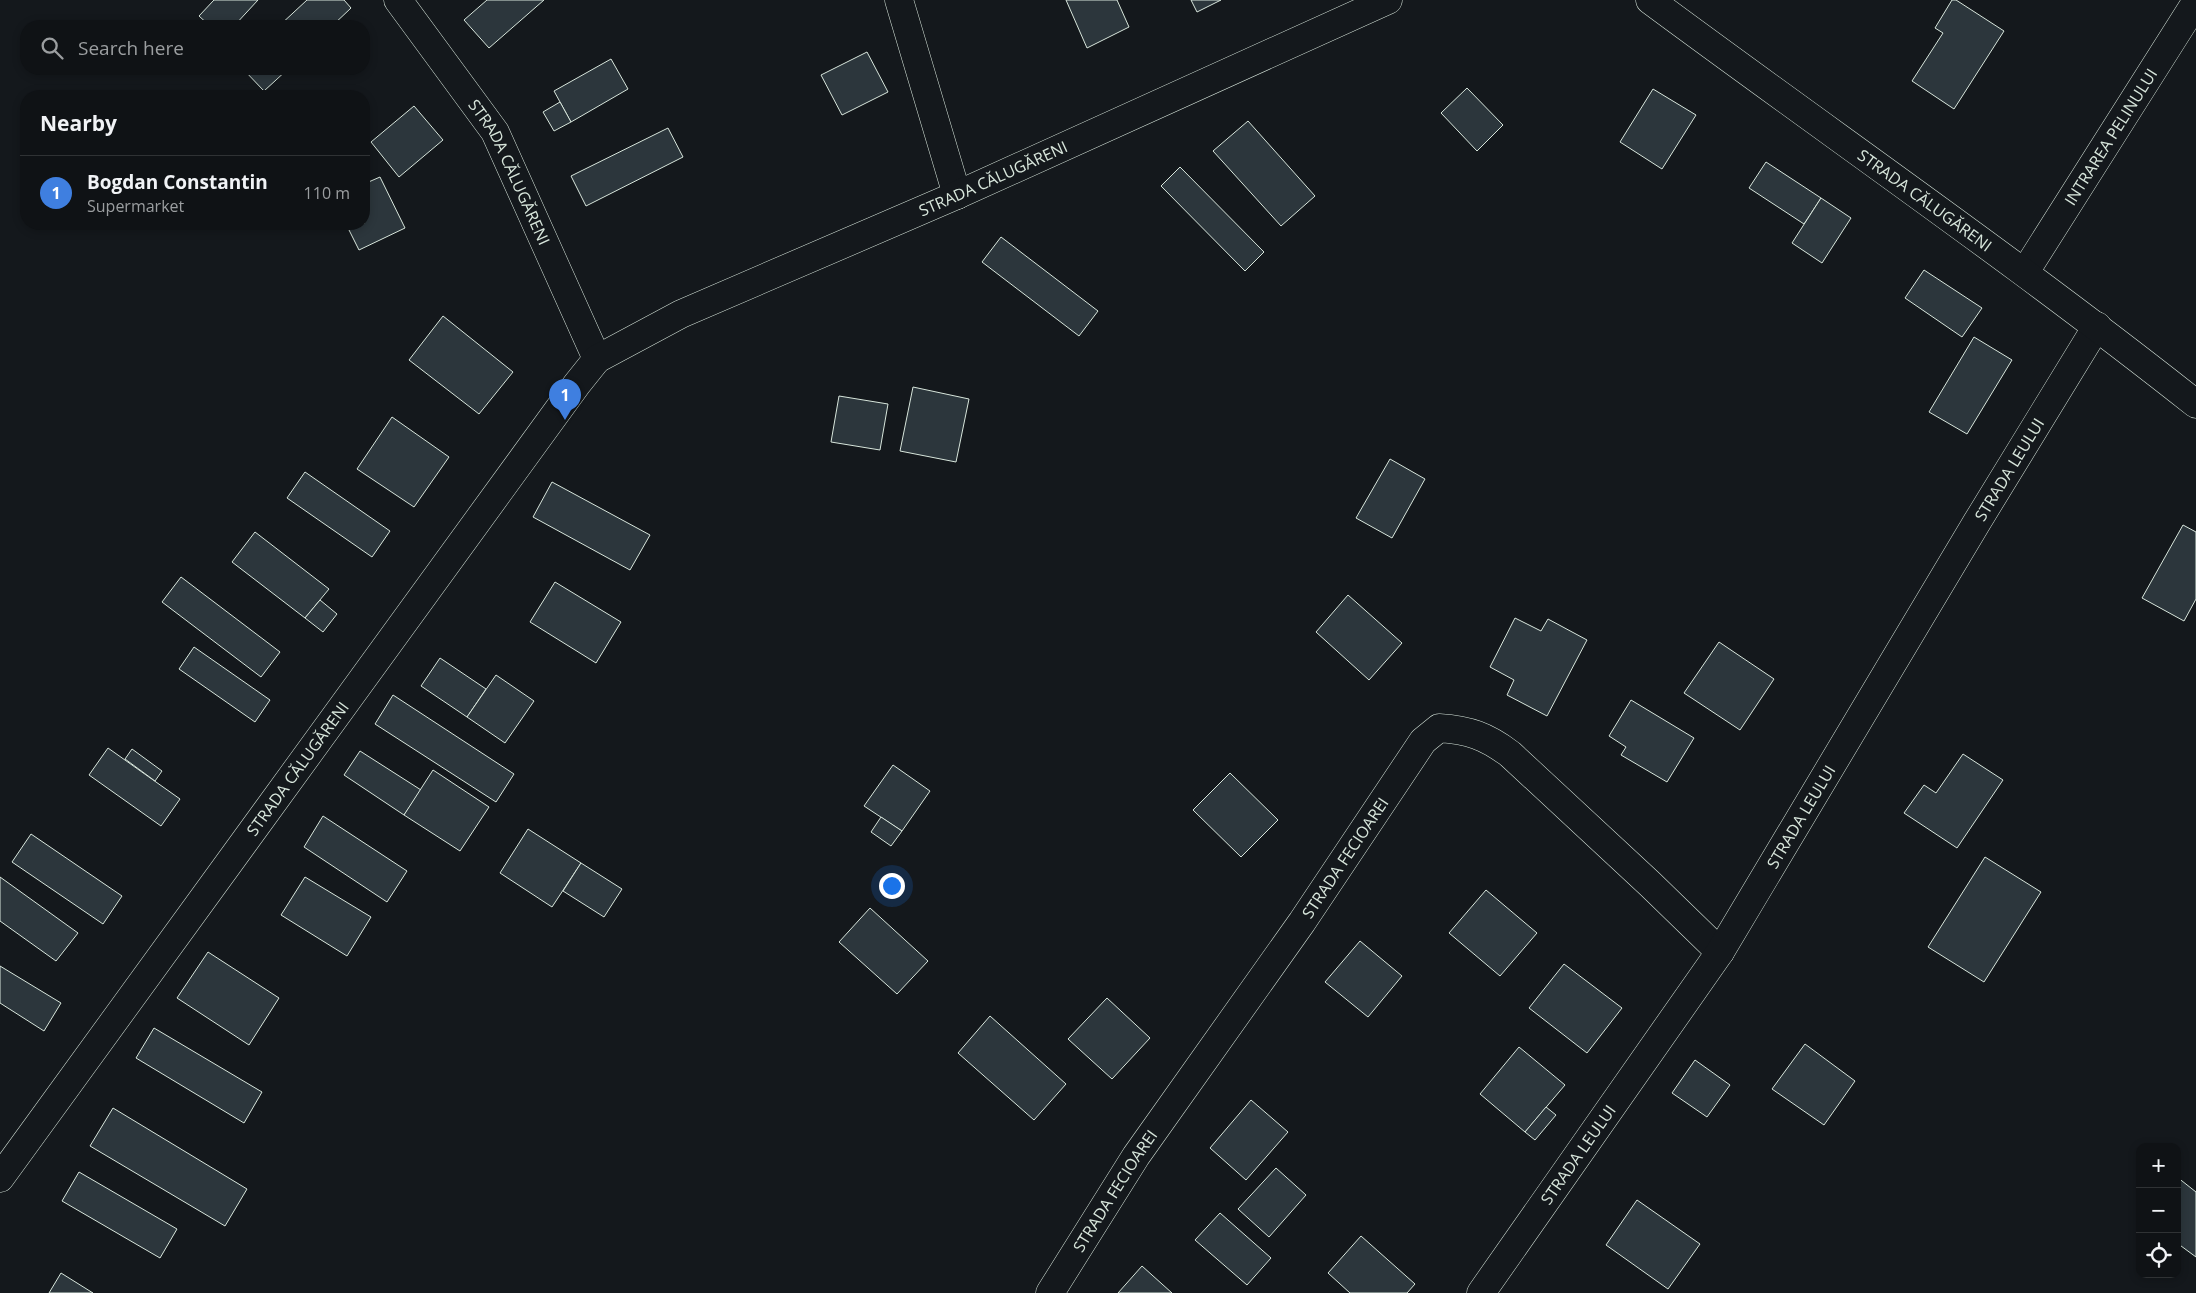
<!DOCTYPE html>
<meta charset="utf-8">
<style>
body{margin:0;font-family:"Open Sans",sans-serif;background:#181b1e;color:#f1f3f6}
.controls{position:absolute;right:15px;bottom:15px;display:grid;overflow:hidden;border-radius:10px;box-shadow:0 2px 8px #0003}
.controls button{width:45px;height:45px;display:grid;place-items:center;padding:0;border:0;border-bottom:1px solid #2f3234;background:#0f1215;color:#f1f3f6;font:25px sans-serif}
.you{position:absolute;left:891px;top:885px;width:18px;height:18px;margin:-12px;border:4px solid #fff;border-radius:50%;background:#1a73e8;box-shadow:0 0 0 8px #1a73e833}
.badge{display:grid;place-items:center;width:32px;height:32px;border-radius:50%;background:#ffb74d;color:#fff;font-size:16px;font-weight:700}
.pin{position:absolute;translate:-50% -41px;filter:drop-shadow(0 1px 2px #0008)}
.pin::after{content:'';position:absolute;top:26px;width:18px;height:15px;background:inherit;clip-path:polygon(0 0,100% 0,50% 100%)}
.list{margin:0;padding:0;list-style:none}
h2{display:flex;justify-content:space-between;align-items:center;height:65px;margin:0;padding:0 20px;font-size:21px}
h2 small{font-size:16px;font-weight:400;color:#9b9ea0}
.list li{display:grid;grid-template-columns:32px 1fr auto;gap:15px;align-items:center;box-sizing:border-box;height:75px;padding:0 20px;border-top:1px solid #2f3234}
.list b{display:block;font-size:19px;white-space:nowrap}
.list p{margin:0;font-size:16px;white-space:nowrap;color:#9b9ea0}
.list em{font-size:16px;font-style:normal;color:#9b9ea0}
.icon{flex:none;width:28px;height:28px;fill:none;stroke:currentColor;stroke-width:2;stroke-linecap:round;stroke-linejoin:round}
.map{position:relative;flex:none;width:2196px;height:1293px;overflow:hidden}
.search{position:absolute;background:#0f1215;box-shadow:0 2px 8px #0003;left:20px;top:20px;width:350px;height:55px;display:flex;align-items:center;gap:12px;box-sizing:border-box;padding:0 18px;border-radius:20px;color:#9b9ea0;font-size:19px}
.panel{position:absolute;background:#0f1215;box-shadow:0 2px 8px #0003;left:20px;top:90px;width:350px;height:140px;border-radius:20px}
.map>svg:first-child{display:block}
</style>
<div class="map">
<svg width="2196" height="1293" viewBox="0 0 2196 1293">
<rect width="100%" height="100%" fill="#14181c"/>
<g fill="#2c363c" stroke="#d8e6dc">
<path d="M214,0H258L234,26H210L199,16Z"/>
<path d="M307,0H344L351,8L332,26H279Z"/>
<path d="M487,0H544L489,48L464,20Z"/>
<path d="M1066,0H1117L1129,27L1087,48Z"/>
<path d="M1191,0H1221L1197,12Z"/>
<path d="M1952,0H1956L2004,31L1954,109L1912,81L1943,33L1935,28Z"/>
<path d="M867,52L888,92L842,115L821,75Z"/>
<path d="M611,59L628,89L571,122L554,91Z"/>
<path d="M243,69H288L264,91Z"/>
<path d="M1467,88L1503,125L1477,151L1441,113Z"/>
<path d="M1653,89L1696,115L1662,169L1620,142Z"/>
<path d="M560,102L571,122L554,131L543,112Z"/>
<path d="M414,106L443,140L399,177L371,142Z"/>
<path d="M1248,121L1315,196L1281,226L1213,151Z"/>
<path d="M668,128L683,157L586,206L571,176Z"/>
<path d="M1766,162L1821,198L1804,224L1749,188Z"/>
<path d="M1180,167L1264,252L1245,271L1161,186Z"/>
<path d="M380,177L405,228L359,250L346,224H364V184Z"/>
<path d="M1821,198L1851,218L1822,263L1792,243Z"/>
<path d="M1001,237L1098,311L1079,336L982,262Z"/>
<path d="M1924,270L1982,308L1962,337L1905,298Z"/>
<path d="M443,316L513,372L479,414L409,360Z"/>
<path d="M1974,337L2012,360L1967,434L1929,412Z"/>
<path d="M913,387L969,399L956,462L900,451Z"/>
<path d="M839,396L888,404L880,450L831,442Z"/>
<path d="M392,417L449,457L414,507L357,469Z"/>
<path d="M1390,459L1425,479L1392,538L1356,518Z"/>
<path d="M305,472L390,531L372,557L287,498Z"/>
<path d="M552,482L650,535L630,570L533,517Z"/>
<path d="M2183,525L2196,532V599L2184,621L2142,598Z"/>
<path d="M255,532L329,589L305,618L232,562Z"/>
<path d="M181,577L280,652L261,677L162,602Z"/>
<path d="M555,582L621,622L596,663L530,622Z"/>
<path d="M1348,595L1402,643L1369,680L1316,632Z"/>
<path d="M320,600L337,614L323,632L305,618Z"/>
<path d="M1515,618L1541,631L1548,619L1587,640L1547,716L1507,695L1514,680L1490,667Z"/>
<path d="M1719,642L1774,679L1740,730L1684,693Z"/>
<path d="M194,647L270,700L255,722L179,669Z"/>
<path d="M440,658L486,689L467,717L421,686Z"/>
<path d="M496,675L534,701L505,743L467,717Z"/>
<path d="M393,695L514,774L496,802L375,724Z"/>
<path d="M1631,700L1694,738L1667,782L1621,755L1626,747L1609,736Z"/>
<path d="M108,748L180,799L161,826L89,775Z"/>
<path d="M132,749L162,771L155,781L125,759Z"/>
<path d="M360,751L421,790L404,815L344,775Z"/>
<path d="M1963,754L2003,780L1957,848L1904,813L1924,785L1936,793Z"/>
<path d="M893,765L930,791L902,831L864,806Z"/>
<path d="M433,770L489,807L460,851L404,815Z"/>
<path d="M1230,773L1278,820L1241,857L1193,810Z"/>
<path d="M323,816L407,871L387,902L304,847Z"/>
<path d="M881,817L902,831L891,846L871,832Z"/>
<path d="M528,829L581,863L552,907L500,873Z"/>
<path d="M31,834L122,896L103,924L12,862Z"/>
<path d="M1985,857L2041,892L1984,982L1928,947Z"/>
<path d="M581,863L622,889L604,917L563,891Z"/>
<path d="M0,877L78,933L56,961L0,921Z"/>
<path d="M305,877L371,917L347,956L281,915Z"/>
<path d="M1486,890L1537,933L1500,976L1449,933Z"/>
<path d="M870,908L928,961L897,994L839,942Z"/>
<path d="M1360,941L1402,976L1368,1017L1325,982Z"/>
<path d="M208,952L279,998L249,1045L177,998Z"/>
<path d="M1564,964L1622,1008L1587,1053L1529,1008Z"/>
<path d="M0,966L61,1003L44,1031L0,1003Z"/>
<path d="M1107,998L1150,1038L1112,1079L1068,1039Z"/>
<path d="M990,1016L1066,1084L1034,1120L958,1053Z"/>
<path d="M154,1028L262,1092L244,1123L136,1058Z"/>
<path d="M1805,1044L1855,1081L1824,1125L1772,1089Z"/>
<path d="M1519,1047L1565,1085L1525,1132L1480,1094Z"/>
<path d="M1695,1060L1730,1085L1707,1117L1672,1093Z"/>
<path d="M1251,1100L1288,1132L1246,1180L1210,1148Z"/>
<path d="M1546,1107L1556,1115L1535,1140L1525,1132Z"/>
<path d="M113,1108L247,1189L225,1226L90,1146Z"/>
<path d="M1276,1168L1306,1195L1269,1237L1238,1209Z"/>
<path d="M79,1172L177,1229L160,1258L62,1201Z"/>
<path d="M2177,1177L2196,1192V1257L2177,1243Z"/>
<path d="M1637,1200L1700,1244L1668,1289L1606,1245Z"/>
<path d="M1220,1213L1271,1258L1247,1285L1195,1240Z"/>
<path d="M1361,1236L1415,1284L1407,1293H1350L1328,1273Z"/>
<path d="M1142,1266L1172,1293H1118Z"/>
<path d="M61,1273L93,1293H49Z"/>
</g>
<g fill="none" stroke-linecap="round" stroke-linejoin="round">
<defs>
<g id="minor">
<path id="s1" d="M398,0L495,132L597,359"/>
<path d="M899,0L957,195"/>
<path id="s2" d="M2025,272L2196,2"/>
<path id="s3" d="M1050,1293L1136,1156L1302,922L1423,741L1439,728C1469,730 1486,736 1510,754L1650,884L1720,952"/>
<path id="s4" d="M1481,1293L1720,952L1977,522L2097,326"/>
</g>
<g id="tertiary">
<path id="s5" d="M1650,0C1832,135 2018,263 2196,404"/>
<path id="s6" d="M0,1178L577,384L597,359L681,314L957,195L1388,0"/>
</g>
</defs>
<use href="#minor" stroke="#d8e6dc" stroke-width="29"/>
<use href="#tertiary" stroke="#d8e6dc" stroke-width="29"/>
<use href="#minor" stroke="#14181c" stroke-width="28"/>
<use href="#tertiary" stroke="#14181c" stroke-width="28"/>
</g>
<g text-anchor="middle" stroke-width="4" stroke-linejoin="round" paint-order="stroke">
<g font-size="16" fill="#d8e6dc" stroke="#14181c">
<text dy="6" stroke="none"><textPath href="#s2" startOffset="160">INTRAREA PELINULUI</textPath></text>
<text dy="6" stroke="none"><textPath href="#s1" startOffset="206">STRADA CĂLUGĂRENI</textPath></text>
<text dy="6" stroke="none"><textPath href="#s6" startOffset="1449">STRADA CĂLUGĂRENI</textPath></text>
<text dy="6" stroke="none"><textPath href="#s5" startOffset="340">STRADA CĂLUGĂRENI</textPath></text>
<text dy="6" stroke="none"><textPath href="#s4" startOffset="979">STRADA LEULUI</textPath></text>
<text dy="6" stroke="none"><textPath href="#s6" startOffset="506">STRADA CĂLUGĂRENI</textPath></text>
<text dy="6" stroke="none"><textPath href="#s4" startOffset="574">STRADA LEULUI</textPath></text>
<text dy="6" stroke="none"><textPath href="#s3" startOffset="526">STRADA FECIOAREI</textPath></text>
<text dy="6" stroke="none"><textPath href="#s4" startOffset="169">STRADA LEULUI</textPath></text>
<text dy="6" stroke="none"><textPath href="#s3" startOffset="121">STRADA FECIOAREI</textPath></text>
</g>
</g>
</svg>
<div class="controls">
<button>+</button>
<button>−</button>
<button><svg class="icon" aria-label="locate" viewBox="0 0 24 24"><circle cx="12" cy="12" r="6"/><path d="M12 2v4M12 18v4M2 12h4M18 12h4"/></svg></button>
</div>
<div class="you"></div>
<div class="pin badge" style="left:565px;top:420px;background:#3f7fe0">1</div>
<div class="search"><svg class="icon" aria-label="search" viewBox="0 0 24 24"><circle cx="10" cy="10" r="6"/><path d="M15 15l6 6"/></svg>Search here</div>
<section class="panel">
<h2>Nearby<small></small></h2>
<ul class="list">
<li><span class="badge" style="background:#3f7fe0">1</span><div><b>Bogdan Constantin</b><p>Supermarket</p></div><em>110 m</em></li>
</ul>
</section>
</div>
